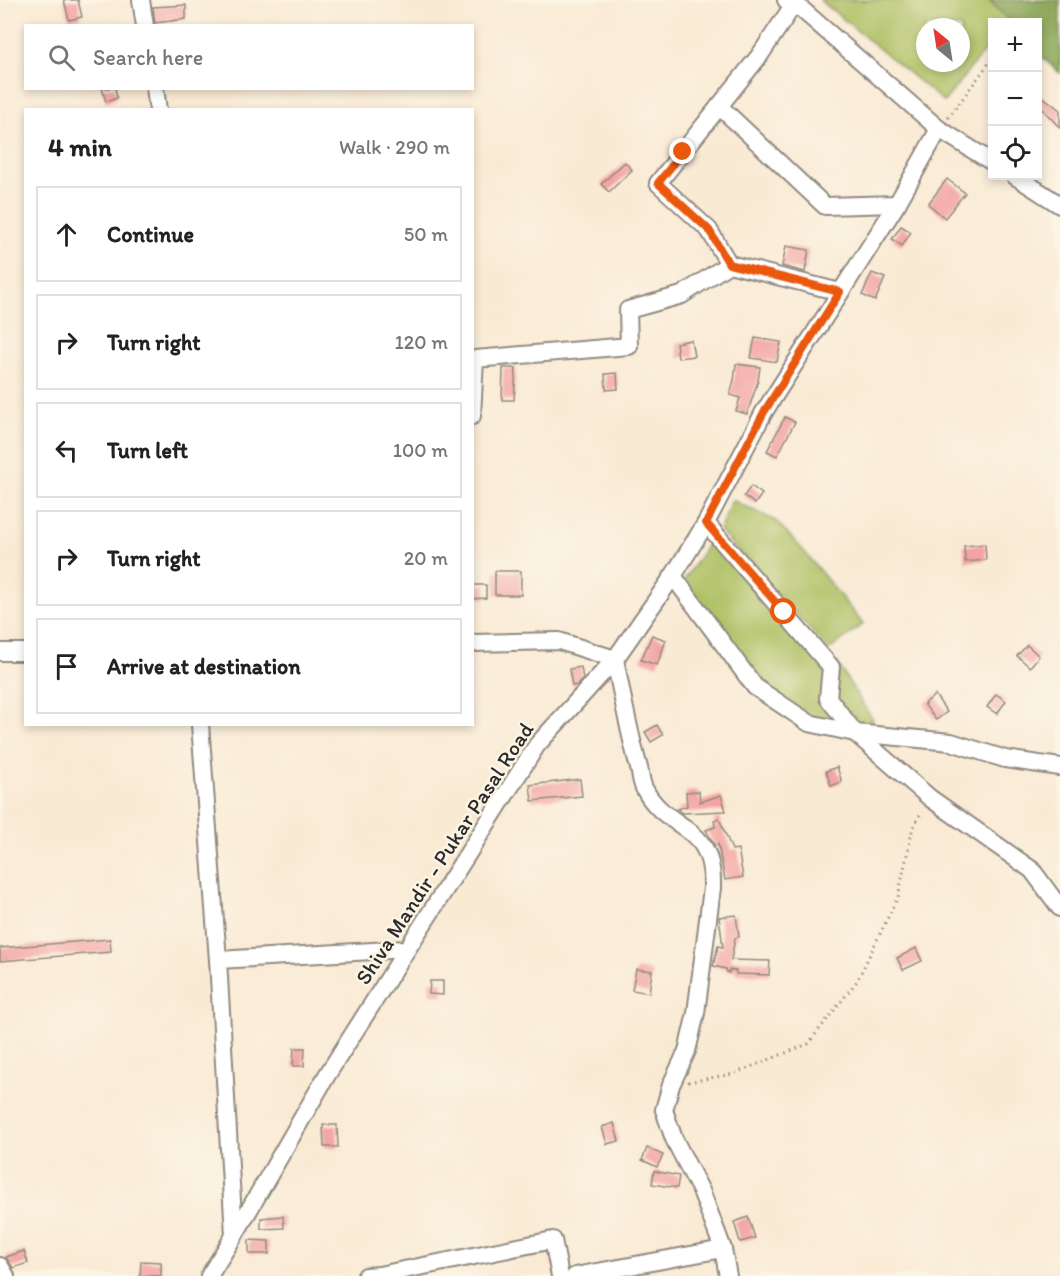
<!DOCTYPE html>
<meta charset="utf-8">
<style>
body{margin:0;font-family:Itim,sans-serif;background:#f6f6f6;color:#222}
.controls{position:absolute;right:18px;top:18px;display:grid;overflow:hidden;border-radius:0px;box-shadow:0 3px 9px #0003}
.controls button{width:54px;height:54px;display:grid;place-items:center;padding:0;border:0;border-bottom:2px solid #e0e0e0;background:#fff;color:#222;font:30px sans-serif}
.compass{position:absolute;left:916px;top:18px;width:54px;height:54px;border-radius:50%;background:#fff;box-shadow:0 3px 9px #0003;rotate:330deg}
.stop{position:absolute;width:18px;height:18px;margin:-14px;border:4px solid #ea580c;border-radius:50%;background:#fff}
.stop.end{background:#ea580c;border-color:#fff;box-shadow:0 2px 6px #0008}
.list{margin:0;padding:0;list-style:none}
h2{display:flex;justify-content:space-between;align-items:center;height:78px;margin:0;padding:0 24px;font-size:26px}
h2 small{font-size:20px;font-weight:400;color:#767676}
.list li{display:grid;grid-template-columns:39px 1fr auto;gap:18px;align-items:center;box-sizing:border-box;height:96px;margin:0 12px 12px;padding:0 12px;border:2px solid #e0e0e0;border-radius:0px}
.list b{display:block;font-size:22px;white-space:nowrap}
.list em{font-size:20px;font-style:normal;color:#767676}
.icon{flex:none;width:33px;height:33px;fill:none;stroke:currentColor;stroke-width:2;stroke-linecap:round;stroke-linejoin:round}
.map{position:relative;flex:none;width:1060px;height:1276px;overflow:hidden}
.search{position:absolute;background:#fff;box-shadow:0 3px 9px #0003;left:24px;top:24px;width:450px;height:66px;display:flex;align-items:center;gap:15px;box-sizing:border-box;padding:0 21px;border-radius:0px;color:#767676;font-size:22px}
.panel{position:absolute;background:#fff;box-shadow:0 3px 9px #0003;left:24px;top:108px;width:450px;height:618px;border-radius:0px}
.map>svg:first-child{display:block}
</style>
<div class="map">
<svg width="1060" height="1276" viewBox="0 0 1060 1276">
<rect width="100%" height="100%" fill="#fcf5e5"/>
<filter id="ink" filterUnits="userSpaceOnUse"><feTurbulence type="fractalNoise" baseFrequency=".0167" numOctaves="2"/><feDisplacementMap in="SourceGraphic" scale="12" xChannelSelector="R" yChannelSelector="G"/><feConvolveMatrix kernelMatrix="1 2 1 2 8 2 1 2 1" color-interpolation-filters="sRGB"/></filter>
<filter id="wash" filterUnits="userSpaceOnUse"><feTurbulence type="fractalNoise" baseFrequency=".008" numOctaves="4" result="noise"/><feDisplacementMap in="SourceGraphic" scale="24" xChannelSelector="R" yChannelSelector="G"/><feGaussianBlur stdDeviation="1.35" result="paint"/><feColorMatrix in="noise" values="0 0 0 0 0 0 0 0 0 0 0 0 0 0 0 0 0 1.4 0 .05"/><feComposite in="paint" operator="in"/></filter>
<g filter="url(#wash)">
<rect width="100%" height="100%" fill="#f9ead4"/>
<g fill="#aec063" stroke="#6c7647" stroke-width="1.5" fill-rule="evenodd">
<path d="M820,0H989L1009,20L1007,22H992V41L944,102ZM925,27H961V63H925Z"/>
<path d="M732,500L776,521L803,550L863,624L829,650L719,530Z"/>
<path d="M712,537L823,666L840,723L812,718L761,683L683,582Z"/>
<path d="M837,663L873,720L861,727L835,698Z"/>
</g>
<path fill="#8aa659" stroke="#5a6842" stroke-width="1.5" d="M989,0H1060V73L1038,54V22H1010Z"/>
<g id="blocks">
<g fill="#f3a3a1">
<path d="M64,0H78L82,17L69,20Z"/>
<path d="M186,5V19L155,23L153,7Z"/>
<path d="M102,88H115L117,98L106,102Z"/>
<path d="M1038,93L1060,110V128L1038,104Z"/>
<path d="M625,162L632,170L609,192L601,184Z"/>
<path d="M947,179L965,193L945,218L928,204Z"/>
<path d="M901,226L911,232L902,246L892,239Z"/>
<path d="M786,246L809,250L805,272L782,266Z"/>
<path d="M872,273L885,278L875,301L862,295Z"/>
<path d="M755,338L781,342L777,362L751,358Z"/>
<path d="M691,340L694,356L678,358L676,343Z"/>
<path d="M736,364L760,367L758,381L747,414L736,411L740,398L730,395L734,380Z"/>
<path d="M503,368H516L514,400H502Z"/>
<path d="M617,373L618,389L606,390L605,374Z"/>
<path d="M785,417L795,422L777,456L767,451Z"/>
<path d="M751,486L762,494L755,504L744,496Z"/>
<path d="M985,544L986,560L965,562L964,546Z"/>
<rect x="495" y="571" width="26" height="24"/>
<path d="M472,585H486V598L472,599Z"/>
<path d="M652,635L666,640L657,665L641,660Z"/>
<path d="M1027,645L1039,656L1030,667L1017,656Z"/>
<path d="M581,667L583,679L577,685L572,686L569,669Z"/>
<path d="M996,694L1006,701L997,714L987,707Z"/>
<path d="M935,695L947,712L936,720L924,704Z"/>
<path d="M657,725L663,735L651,742L645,732Z"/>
<path d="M837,767L842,782L831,786L826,771Z"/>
<path d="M580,779L582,796L532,801L530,785Z"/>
<path d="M699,791L700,802L721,795L726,811L682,813L677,809L687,806L686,792Z"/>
<path d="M719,818L732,850L738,849L743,877L725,880L718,844L715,846L706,830L715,827L714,820Z"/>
<path d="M736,915L739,937L735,938L731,960L770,961L769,975L736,974V971L729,970V973L727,972L726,969L713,966L718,946L723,947L719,917Z"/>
<path d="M110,939L111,952L0,961V948Z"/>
<path d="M916,948L922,961L903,970L897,958Z"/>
<path d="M636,969L652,971L649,993L632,990Z"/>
<path d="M430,981H443V995L429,994Z"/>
<path d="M294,1048H305L304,1066H293Z"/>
<path d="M614,1123L619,1141L607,1144L602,1127Z"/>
<path d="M323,1125H337L338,1147H324Z"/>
<path d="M647,1148L663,1155L657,1167L642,1160Z"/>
<path d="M654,1171L679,1176L677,1188L652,1184Z"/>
<path d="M283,1216L284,1228L261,1229V1218Z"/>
<path d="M748,1217L755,1238L740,1242L734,1222Z"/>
<path d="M249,1240L269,1241V1254H249Z"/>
<path d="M24,1251L28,1263L13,1268L6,1257Z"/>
<path d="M141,1261L161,1262V1276H140Z"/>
</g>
</g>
</g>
<g filter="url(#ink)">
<use href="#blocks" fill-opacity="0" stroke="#928a80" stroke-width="1.5"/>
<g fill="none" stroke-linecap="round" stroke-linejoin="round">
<defs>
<g id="minor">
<path d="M141,0L145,26"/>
<path d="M791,0L939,129L992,162"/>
<path d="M155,88L158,110"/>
<path d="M719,106L825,206L897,204"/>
<path d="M1015,176L1060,205"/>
<path d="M729,264L709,230L658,183L760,55L794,4L786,0"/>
<path d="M472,416L475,359L629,346L628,310L682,295L729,264L840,292"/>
<path d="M706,523L831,667L828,698L855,733L930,798L1032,870L1060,908"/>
<path d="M673,576L755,687L809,723L855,733L951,742L1005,759L1060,767"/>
<path d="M472,643L559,641L615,659C622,696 629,732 639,768C641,775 641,784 645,790C668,833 714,821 712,888L696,1013L687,1051L671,1085L664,1110L674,1139L702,1193L723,1249L728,1276"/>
<path d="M0,652H26"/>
<path d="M200,724L218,960L234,1235"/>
<path d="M218,960L407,949"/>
<path d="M0,1266L6,1276"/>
<path d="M209,1276L234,1236L327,1075L537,745L615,659L673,576L706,523L764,412L897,204L939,129"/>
<path d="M366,1276L379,1275L553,1240L560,1276"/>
<path d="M575,1276L723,1249"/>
</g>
</defs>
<use href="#minor" stroke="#928a80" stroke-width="20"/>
<g stroke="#928a80" stroke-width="3" stroke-dasharray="1.5 4.5" stroke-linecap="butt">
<path d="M1035,22L1040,20"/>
<path d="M948,118L992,59"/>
<path d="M688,1082L733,1074L808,1044L857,981L898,897L913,827L922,811"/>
</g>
<use href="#minor" stroke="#fff" stroke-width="16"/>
</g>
</g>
<g fill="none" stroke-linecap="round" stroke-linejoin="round" filter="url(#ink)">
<path stroke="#ea580c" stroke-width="8" d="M683,152L658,183L709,230L729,264L840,292L764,412L706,523L784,612"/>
</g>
<g text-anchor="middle" stroke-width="5" stroke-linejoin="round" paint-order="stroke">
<g font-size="22" fill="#2b2b2b" stroke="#fcf5e5">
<text transform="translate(444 853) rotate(-57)" y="8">Shiva Mandir - Pukar Pasal Road</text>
</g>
</g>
</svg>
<div class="controls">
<button>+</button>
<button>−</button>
<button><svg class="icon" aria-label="locate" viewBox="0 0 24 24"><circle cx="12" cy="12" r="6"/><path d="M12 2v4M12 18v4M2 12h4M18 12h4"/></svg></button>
</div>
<svg class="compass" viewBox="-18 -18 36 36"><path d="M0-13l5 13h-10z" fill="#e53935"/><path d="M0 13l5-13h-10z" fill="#767676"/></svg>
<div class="stop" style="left:784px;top:612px"></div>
<div class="stop end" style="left:683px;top:152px"></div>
<div class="search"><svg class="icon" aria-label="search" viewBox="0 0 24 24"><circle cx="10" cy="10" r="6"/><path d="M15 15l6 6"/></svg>Search here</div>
<section class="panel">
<h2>4 min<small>Walk · 290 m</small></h2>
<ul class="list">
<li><svg class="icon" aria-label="ahead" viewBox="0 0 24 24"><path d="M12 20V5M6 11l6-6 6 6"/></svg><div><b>Continue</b></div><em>50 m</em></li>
<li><svg class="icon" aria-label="right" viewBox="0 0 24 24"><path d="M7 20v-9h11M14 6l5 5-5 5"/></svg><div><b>Turn right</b></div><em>120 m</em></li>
<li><svg class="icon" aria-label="left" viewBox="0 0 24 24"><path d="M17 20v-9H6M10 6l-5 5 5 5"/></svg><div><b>Turn left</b></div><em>100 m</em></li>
<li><svg class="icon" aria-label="right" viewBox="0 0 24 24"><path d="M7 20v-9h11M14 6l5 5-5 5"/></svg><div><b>Turn right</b></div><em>20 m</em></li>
<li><svg class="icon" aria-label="arrive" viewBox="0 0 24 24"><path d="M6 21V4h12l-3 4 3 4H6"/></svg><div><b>Arrive at destination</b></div></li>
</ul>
</section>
</div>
